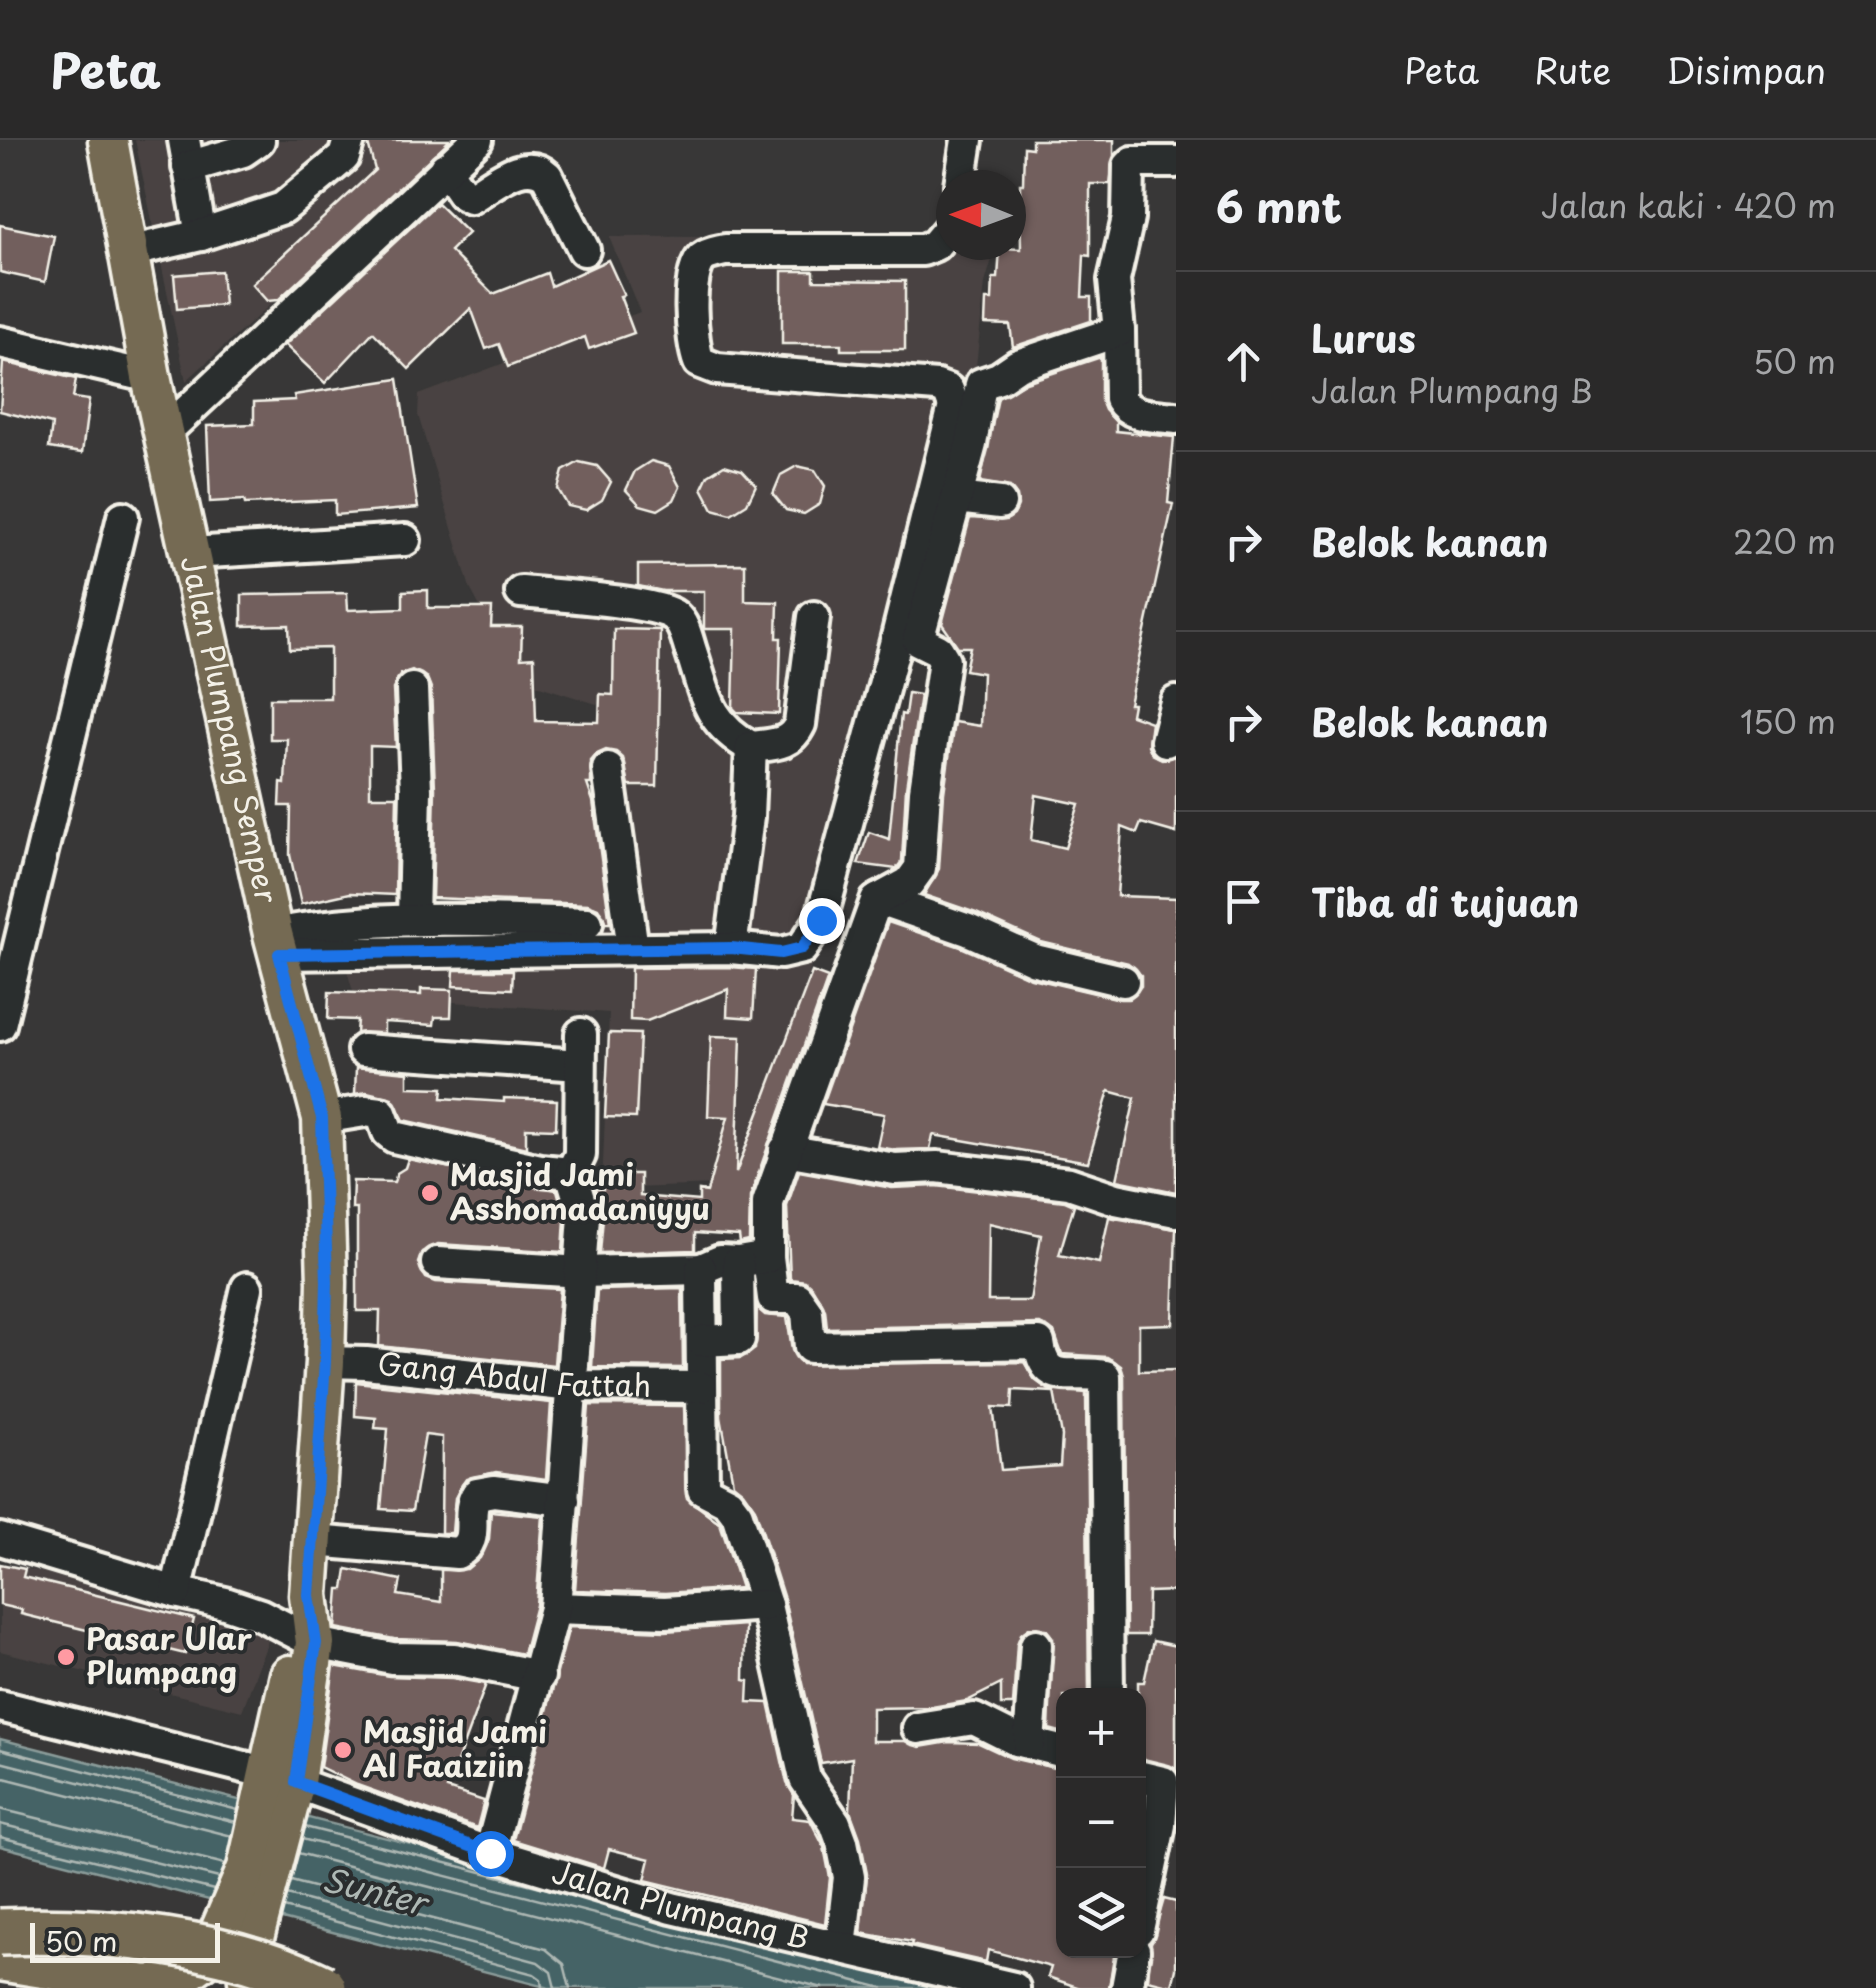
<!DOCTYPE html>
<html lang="id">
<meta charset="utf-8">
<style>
body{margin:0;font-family:"Playpen Sans",sans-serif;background:#363535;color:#f1f3f6}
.controls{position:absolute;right:30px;bottom:30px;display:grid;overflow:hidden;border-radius:20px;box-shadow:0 2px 8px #0004}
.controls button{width:90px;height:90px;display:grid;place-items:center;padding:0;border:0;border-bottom:2px solid #464546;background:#2a2929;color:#f1f3f6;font:50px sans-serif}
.compass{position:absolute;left:936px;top:30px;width:90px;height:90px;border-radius:50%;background:#2a2929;box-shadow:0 2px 8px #0004;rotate:271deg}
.scale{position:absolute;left:30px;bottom:25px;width:190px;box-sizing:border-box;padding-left:10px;border:5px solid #f4f1e8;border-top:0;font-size:28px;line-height:35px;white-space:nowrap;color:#f4f1e8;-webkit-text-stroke:8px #2a2d2e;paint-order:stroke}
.stop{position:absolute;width:30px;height:30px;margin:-22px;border:8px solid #1a73e8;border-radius:50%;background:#fff}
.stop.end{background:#1a73e8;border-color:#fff;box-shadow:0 2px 10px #0008}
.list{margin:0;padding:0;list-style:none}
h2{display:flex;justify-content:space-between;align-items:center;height:130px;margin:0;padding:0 40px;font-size:42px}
h2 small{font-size:32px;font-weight:400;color:#a5a6a8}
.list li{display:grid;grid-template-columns:65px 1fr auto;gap:30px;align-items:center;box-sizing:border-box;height:180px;padding:0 40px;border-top:2px solid #464546}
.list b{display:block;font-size:38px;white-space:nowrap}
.list p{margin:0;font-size:32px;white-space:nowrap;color:#a5a6a8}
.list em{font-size:32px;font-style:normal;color:#a5a6a8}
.icon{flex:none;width:55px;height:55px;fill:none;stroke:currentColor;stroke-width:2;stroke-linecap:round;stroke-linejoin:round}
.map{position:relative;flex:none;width:1176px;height:1848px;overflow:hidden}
header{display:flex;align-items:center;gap:60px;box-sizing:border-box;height:140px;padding:0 50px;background:#2a2929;border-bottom:2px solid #464546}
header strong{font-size:48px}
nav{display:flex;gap:55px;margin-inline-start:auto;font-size:35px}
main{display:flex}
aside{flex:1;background:#2a2929}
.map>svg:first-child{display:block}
</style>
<header>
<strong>Peta</strong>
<nav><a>Peta</a><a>Rute</a><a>Disimpan</a></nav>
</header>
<main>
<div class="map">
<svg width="1176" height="1848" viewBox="0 0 1176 1848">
<rect width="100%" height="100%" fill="#383737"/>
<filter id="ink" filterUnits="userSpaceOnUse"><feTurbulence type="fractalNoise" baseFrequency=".01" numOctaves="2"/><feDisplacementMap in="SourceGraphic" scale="20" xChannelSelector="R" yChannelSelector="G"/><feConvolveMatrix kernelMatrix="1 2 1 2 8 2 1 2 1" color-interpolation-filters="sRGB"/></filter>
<g filter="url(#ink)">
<g fill="#494342">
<path d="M135,0H372L386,60L186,241Z"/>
<path d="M951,96V105H996L985,143L970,282L905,517L745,1044L602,1049L609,873L354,855L335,789L616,778L606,567L530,543L508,519L470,448L418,275L419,255L640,172L609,97Z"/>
<path d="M0,1423L275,1482L242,1571L0,1511Z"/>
</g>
<path fill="#456366" stroke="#8b9c9a" stroke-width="2.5" d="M0,1599L973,1848H549L0,1706Z"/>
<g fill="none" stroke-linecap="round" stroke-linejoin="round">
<g stroke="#aeb8b4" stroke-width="2.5">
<path d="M0,1609L238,1670"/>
<path d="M0,1622L236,1682"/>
<path d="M0,1637L232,1696"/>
<path d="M0,1669L225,1724"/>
<path d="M0,1684L219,1738"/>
<path d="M305,1687L556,1751"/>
<path d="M0,1697L214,1750"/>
<path d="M302,1699L883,1848"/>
<path d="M298,1713L823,1848"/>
<path d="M291,1741L546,1809L564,1824L570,1848"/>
<path d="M287,1755L538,1822L551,1832L555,1848"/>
<path d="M284,1768L534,1834L541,1839L542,1848"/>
</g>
</g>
<g fill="#725f5d" stroke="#f4f1e8" stroke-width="2.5" fill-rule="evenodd">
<path d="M367,0H450L278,160L267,161L252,144L375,30Z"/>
<path d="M1032,0H1114V16L1110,44H1090V116L1084,115L1082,157H1091V181L1013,207L1010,185L985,184L986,160H992L993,138H998L1000,108L1021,109L1020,44H1023L1024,7L1032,8Z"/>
<path d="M437,63L468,93L450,111L493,154L547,133L551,146L608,120L624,155L620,156L634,193L589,209L585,197L508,227L499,204L486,209L471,168L409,229L373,192L325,243L285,205Z"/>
<path d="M0,85L54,96L45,142L0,132Z"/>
<path d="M221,131L224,165L177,169L174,135Z"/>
<path d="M782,131H814V140L905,141V210H841V204H782Z"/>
<path d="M1101,217V260L1105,270L1116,282V291L1174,297L1168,363L1173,364L1129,564H1133L1131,575L1151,582L1148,605L1152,614L1162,619L1176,616V693L1141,683L1137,693L1122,687L1117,756L1176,758V1052L1117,1040L1135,958L1109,951L1088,1022L933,995L930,1009L896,1010L877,1007L884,974L823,964L888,782L961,807L1031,838L1120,859H1129L1141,846V835L1128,823L1041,802L976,773L924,755L939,729L944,653L954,582L980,586L982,533L965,530L970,507H958L942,484L970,378L1006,380L1014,375L1018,366L1017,356L1010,347L980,342L998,258L1026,242ZM1036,655L1079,664L1065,708L1031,700Z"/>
<path d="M3,222L76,239L73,258L89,260L82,313L49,308L52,284L0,271Z"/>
<path d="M398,239L418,368L335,375V360L245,364L244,360L210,362L207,286L254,284V262L295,260L294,255Z"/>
<path d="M651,321L669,326L680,347L674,360L658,370L640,365L626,350L635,331Z"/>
<path d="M579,322L597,326L611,342L602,360L586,370L568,366L558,349L563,331Z"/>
<path d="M724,325L742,330L756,345L747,364L731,374L713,369L702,348L708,335Z"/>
<path d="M797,326L815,330L825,346L820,364L804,374L786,370L773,354L781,335Z"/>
<path d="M745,424V461L778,462L777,498H781L779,574L737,572L733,568L735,489H704V451H663L638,446V425Z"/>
<path d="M428,450V468H492L491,487H522L521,518L534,517L536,581L599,582L600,554L613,555L614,489L660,490L657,646H629L623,618L616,612L606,610L597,614L591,621V644H587L593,661L610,783H606L598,768L588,764L432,758L435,649L431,548L427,538L412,530L401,534L393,549L396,607L370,606V656H397L395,755L350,753L301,764L290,715L291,666H280L281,643L285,644L287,599H270V558H330V508L290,509L289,485L242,486V455L347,453L348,470L403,468V451Z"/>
<path d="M908,553L920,555L906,648L902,721L896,729L858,724L869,692L889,699L901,574L905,575Z"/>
<path d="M730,827L756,829L753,878L727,876L728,849L647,881L630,880L631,828Z"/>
<path d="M454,830H513L512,849L453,846Z"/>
<path d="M812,832L828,838L750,1057L749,1101L740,1103L739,1096L695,1093V1110L600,1113L603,1077L595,1049H603L604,1034H640V1056L699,1061V1051L707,1052L728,977L708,976L711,896L741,897L736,1033Z"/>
<path d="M421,849L452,850L451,877H435L434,885L384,882V893H356L357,880L328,879L329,852L421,855Z"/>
<path d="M609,893L640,894L636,978L605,977Z"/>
<path d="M356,927L408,932V947L443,948L442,958L504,962V958L557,960L556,989L526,988V1008L404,980L392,958L367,952L355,954Z"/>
<path d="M408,1019L557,1050L565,1078L563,1112L438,1104L422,1112L418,1123L426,1138L436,1142L560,1149L554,1225L379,1206L380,1171H357V1069H352L353,1041L394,1042L397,1033L405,1028Z"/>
<path d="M799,1031L892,1048L936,1046L1065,1061L1074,1065L1059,1115L1099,1123L1109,1077L1176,1089L1173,1184L1139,1185V1231L1176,1230V1451L1148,1452L1147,1495H1126L1124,1236L1121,1226L1107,1217L1062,1214L1054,1192L1040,1184L827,1188L825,1169L812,1147L805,1141L790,1139L787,1066ZM989,1083L1041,1095L1030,1161H988Z"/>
<path d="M682,1148L683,1228L592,1227L597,1150Z"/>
<path d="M757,1168L765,1175L787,1177L792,1210L802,1224L1024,1222L1035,1240L1048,1249L1086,1253L1089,1556H1064V1593L1049,1589L1053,1498L1046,1489L1029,1488L1021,1494L1017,1504L1013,1565H1001V1544L967,1561L932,1567L872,1568V1601H905L920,1607L949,1602L979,1603L1011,1618L1064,1630V1810H1115L1109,1848H1080L1048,1837L1051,1827L988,1810L986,1822L911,1805L912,1802L861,1793L867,1734L860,1698L850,1671L852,1618L821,1623L784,1459L755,1368L743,1351L733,1343L721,1277V1219L741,1218L755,1209ZM1013,1250L1054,1252L1062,1296L1060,1326L1001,1330L993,1267L1012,1268Z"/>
<path d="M356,1242L551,1263L546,1339L496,1332L466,1339L455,1358L452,1393H441L442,1297L425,1295L412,1371L381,1369L388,1289L375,1288L376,1278L355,1276Z"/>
<path d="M589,1265L684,1266L687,1358L720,1383L741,1448L665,1453L575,1450Z"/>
<path d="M491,1371L543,1376L536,1465L523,1514L457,1501L394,1499L336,1488L339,1449H344L347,1429L401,1440L398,1455L441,1462V1430L467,1429L480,1418L489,1399Z"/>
<path d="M0,1424L25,1429L23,1437L194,1479L185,1514L21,1474L22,1470L0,1465Z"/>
<path d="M745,1485L744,1540L749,1541L748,1562L769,1563L787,1643L794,1655L792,1678L810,1680L824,1707L830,1738L825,1784L645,1740L650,1719L609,1709L604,1728L513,1700L569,1487L665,1491Z"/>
<path d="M1153,1501L1176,1506V1629L1138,1618V1542H1144Z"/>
<path d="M334,1526L389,1536L452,1538L486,1544L447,1649L484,1661L477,1688L357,1645L320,1627Z"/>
<path d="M1164,1759L1176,1762V1829L1172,1846L1148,1840L1151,1803Z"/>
</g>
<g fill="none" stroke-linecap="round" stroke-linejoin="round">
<defs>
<g id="minor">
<path d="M184,0L201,95"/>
<path d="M188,27L243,11L259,0"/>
<path d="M445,28L463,54L470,58C492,46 524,15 547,36L584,110"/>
<path d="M960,45L967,0"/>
<path d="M128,112L201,95L283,68L344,17L349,0"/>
<path d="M1119,191L1120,259C1131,278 1156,275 1176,278"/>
<path d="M0,202L151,237"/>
<path d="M164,293L477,0"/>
<path d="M957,358L1000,363"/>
<path d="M191,413L405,400"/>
<path d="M521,452C549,455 657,461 675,476C685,485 687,499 691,511C706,556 707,582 751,607"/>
<path d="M412,549L416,650L413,778"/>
<path d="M1166,601L1176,562"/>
<path d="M608,629L633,809"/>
<path d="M879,759L968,790L1035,820L1123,841"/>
<path d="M273,794C377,774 482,780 587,783"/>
<path d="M731,808L748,677L751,607C772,604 790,606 800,584L814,477"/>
<path d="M279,814L731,808L781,813L802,808L821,780L896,501L954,266L948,250L937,246L717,229L699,222C691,202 686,133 702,118C708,113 717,112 725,110H923L935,105L951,86"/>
<path d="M0,885L123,377"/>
<path d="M363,910L580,925"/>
<path d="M322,978L365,971L381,973L388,992L394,997L540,1030L571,1033"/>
<path d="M785,1010L895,1029L937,1027L1069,1043L1116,1059L1176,1071"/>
<path d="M768,1117L773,1158H797L807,1172L810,1207L1039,1203C1045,1248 1071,1229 1105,1236L1108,1556"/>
<path d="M437,1123L582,1132L701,1129L720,1121L738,1122L768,1117V1063L876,761L909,743L920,728L925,651L944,520L938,510L918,500L971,304L981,244L999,238L1018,225L1119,191L1114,140L1128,78L1129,26L1133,22H1176"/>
<path d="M701,1129L703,1349L728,1362L737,1374L766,1465L805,1639L835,1683L842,1702L849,1737L841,1807"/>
<path d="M702,1201L739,1199L738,1122"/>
<path id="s1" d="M325,1222L366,1223L572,1246L701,1247"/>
<path d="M0,1399L176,1452L225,1463L261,1475L315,1503L392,1518L454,1519L539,1536"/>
<path d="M314,1401L457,1413C483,1400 463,1375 477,1354L494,1351L564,1360"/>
<path d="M176,1452L247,1148"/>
<path d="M555,1468L665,1472L766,1465"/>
<path id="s2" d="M0,1566L268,1633L490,1713L672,1768L1014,1848"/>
<path d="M918,1588L974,1579L1016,1600L1064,1612"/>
<path d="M1029,1603L1036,1505"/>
<path d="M1138,1636L1163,1642L1160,1685L1138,1790"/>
<path d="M490,1713L555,1468L584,1076L571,1033L580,1015L581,894"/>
<path d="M1127,1848L1134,1810"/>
</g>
<g id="major">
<path id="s3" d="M108,0L151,237L273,794L322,978L327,1142L325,1222L309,1455L315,1503L295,1642L255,1794L247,1833L249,1848"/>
<path d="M0,1821L147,1845L174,1841L209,1816L247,1728L290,1535"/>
</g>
</defs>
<use href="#minor" stroke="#f4f1e8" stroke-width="38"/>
<use href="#major" stroke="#f4f1e8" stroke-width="45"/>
<use href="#minor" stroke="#2a2d2e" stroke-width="30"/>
<use href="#major" stroke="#746b52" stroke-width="38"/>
<defs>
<path id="highway-bridge" d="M0,1792C105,1788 228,1801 323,1848"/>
</defs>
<use href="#highway-bridge" stroke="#f4f1e8" stroke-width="52" stroke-linecap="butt"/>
<use href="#highway-bridge" stroke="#746b52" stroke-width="45"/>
</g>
</g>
<g fill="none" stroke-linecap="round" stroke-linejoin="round" filter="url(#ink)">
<path stroke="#1a73e8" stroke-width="12" d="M490,1713L296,1642L316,1503L309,1455L325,1222L327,1142L322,978L279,814L731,808L781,813L802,808L821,780"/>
</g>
<g fill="#ff9aa2" stroke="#2a2d2e" stroke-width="4">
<circle cx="430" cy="1053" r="10"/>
<circle cx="66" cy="1517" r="10"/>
<circle cx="343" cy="1610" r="10"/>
</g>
<g text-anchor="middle" stroke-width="8" stroke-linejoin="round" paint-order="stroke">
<g font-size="30" fill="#f4f1e8" stroke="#2a2d2e">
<text dy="10" stroke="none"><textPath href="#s3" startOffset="602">Jalan Plumpang Semper</textPath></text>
<text dy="10" stroke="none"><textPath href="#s1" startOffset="190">Gang Abdul Fattah</textPath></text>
<text dy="10" stroke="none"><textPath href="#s2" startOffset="710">Jalan Plumpang B</textPath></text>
</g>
<g font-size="30" font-weight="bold" fill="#f4f1e8" stroke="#2a2d2e" text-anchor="start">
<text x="450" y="1046">Masjid Jami<tspan x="450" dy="34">Asshomadaniyyu</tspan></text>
<text x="86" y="1510">Pasar Ular<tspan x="86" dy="34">Plumpang</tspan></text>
<text x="363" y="1603">Masjid Jami<tspan x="363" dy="34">Al Faaiziin</tspan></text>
</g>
<g font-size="32" font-style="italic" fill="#aeb8b4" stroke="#2a2d2e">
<text transform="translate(374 1752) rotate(14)" y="11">Sunter</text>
</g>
</g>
</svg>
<div class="controls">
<button>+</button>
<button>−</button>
<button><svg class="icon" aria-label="layers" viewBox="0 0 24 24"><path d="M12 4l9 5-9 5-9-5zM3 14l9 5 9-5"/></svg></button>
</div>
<svg class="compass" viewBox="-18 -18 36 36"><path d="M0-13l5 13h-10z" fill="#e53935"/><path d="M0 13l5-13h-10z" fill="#a5a6a8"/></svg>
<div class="scale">50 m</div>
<div class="stop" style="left:490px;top:1713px"></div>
<div class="stop end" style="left:821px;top:780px"></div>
</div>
<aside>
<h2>6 mnt<small>Jalan kaki · 420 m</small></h2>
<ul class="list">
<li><svg class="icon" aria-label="ahead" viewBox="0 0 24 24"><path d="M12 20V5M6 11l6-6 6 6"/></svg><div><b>Lurus</b><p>Jalan Plumpang B</p></div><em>50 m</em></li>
<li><svg class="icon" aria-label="right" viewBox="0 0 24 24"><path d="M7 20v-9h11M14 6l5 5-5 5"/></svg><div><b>Belok kanan</b></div><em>220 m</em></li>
<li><svg class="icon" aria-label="right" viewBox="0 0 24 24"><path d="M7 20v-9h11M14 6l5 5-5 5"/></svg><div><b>Belok kanan</b></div><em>150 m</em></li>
<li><svg class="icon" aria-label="arrive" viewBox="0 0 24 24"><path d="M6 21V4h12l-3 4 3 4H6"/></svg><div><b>Tiba di tujuan</b></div></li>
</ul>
</aside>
</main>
